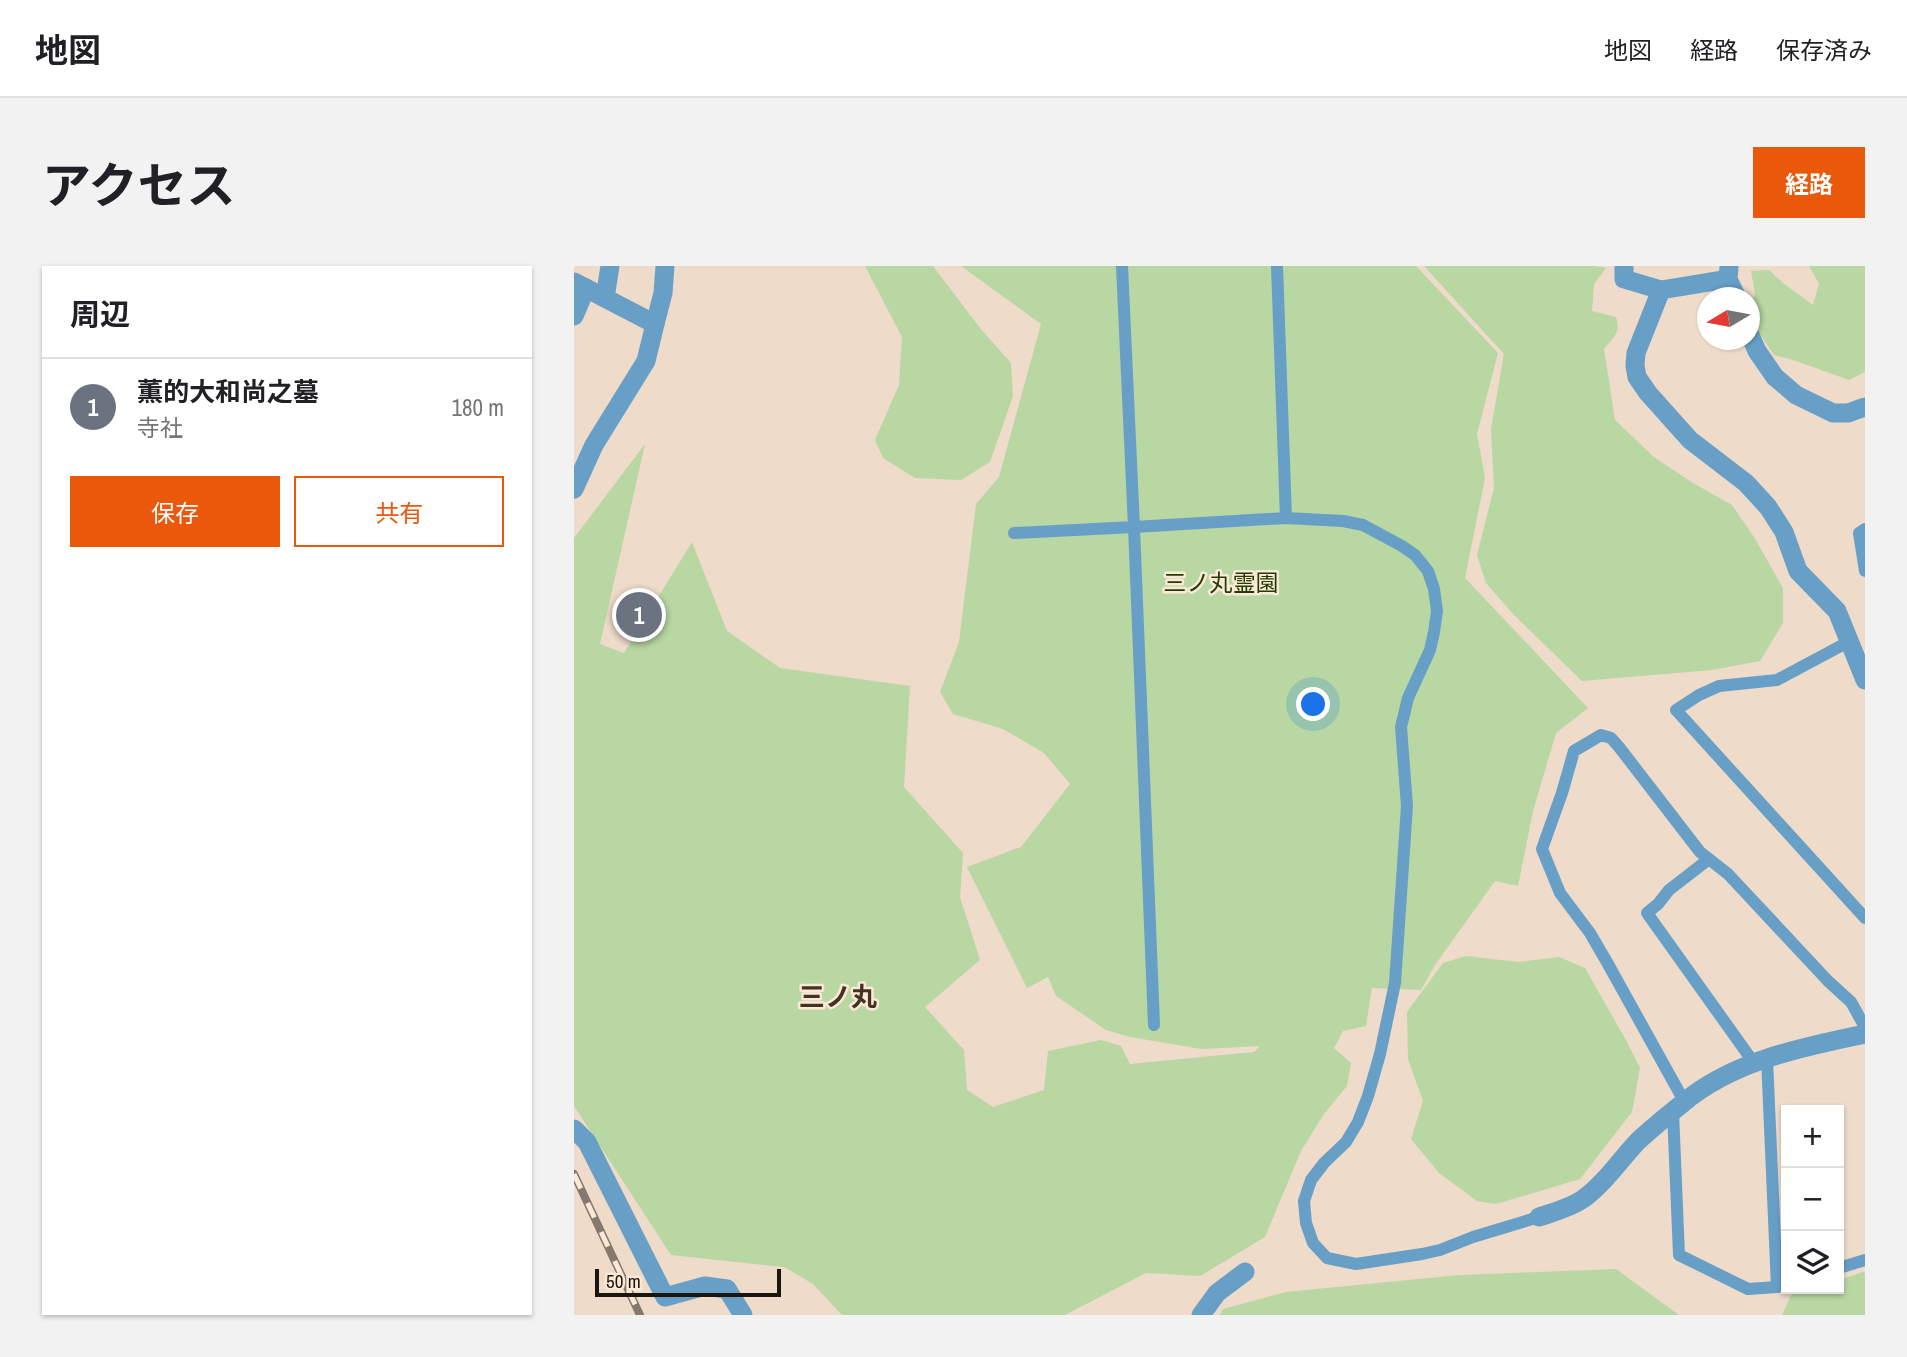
<!DOCTYPE html>
<html lang="ja">
<meta charset="utf-8">
<style>
body{margin:0;font-family:"Archivo Narrow","Noto Sans JP",sans-serif;background:#f2f2f2;color:#202124}
.controls{position:absolute;right:21px;bottom:21px;display:grid;overflow:hidden;border-radius:0px;box-shadow:0 2px 5px #0004}
.controls button{width:63px;height:63px;display:grid;place-items:center;padding:0;border:0;border-bottom:2px solid #e0e0e0;background:#fff;color:#202124;font:35px sans-serif}
.compass{position:absolute;left:1123px;top:21px;width:63px;height:63px;border-radius:50%;background:#fff;box-shadow:0 2px 5px #0004;rotate:260deg}
.scale{position:absolute;left:21px;bottom:18px;width:186px;box-sizing:border-box;padding-left:7px;border:4px solid #1b150f;border-top:0;font-size:19px;line-height:24px;white-space:nowrap;color:#1b150f;-webkit-text-stroke:5px #fce8d7;paint-order:stroke}
.you{position:absolute;left:740px;top:439px;width:24px;height:24px;margin:-18px;border:5px solid #fff;border-radius:50%;background:#1a73e8;box-shadow:0 0 0 10px #1a73e833}
.badge{display:grid;place-items:center;width:46px;height:46px;border-radius:50%;background:#ea580c;color:#fff;font-size:23px;font-weight:700}
.pin{position:absolute;translate:-50% -50%;border:4px solid #fff;box-shadow:0 2px 7px #0006}
.list{margin:0;padding:0;list-style:none}
h2{display:flex;justify-content:space-between;align-items:center;height:91px;margin:0;padding:0 28px;font-size:30px}
h2 small{font-size:23px;font-weight:400;color:#757577}
.list li{display:grid;grid-template-columns:46px 1fr auto;gap:21px;align-items:center;box-sizing:border-box;height:98px;padding:0 28px;border-top:2px solid #e0e0e0}
.list b{display:block;font-size:26px;white-space:nowrap}
.list p{margin:0;font-size:23px;white-space:nowrap;color:#757577}
.list em{font-size:23px;font-style:normal;color:#757577}
.actions{display:flex;gap:14px;padding:21px 28px}
.actions a{flex:1;padding:16px 0;border:2px solid #ea580c;border-radius:0px;text-align:center;font-size:24px;color:#ea580c}
.actions .main{background:#ea580c;color:#fff}
.icon{flex:none;width:38px;height:38px;fill:none;stroke:currentColor;stroke-width:2;stroke-linecap:round;stroke-linejoin:round}
.map{position:relative;flex:none;width:1291px;height:1049px;overflow:hidden;border-radius:0px}
header{display:flex;align-items:center;gap:42px;box-sizing:border-box;height:98px;padding:0 35px;background:#fff;border-bottom:2px solid #e0e0e0}
header strong{font-size:33px}
nav{display:flex;gap:38px;margin-inline-start:auto;font-size:24px}
.intro{display:flex;align-items:center;justify-content:space-between;box-sizing:border-box;height:168px;padding:0 42px}
h1{margin:0;font-size:49px}
.button{padding:18px 32px;border-radius:0px;background:#ea580c;color:#fff;font-size:24px;font-weight:700}
main{display:flex;gap:42px;padding:0 42px}
aside{flex:1;background:#fff;border-radius:0px;box-shadow:0 2px 5px #0004}
.map>svg:first-child{display:block}
</style>
<header>
<strong>地図</strong>
<nav><a>地図</a><a>経路</a><a>保存済み</a></nav>
</header>
<div class="intro"><h1>アクセス</h1><a class="button">経路</a></div>
<main>
<aside>
<h2>周辺<small></small></h2>
<ul class="list">
<li><span class="badge" style="background:#6b7280">1</span><div><b>薫的大和尚之墓</b><p>寺社</p></div><em>180 m</em></li>
</ul>
<div class="actions"><a class="main">保存</a><a>共有</a></div>
</aside>
<div class="map">
<svg width="1291" height="1049" viewBox="0 0 1291 1049">
<rect width="100%" height="100%" fill="#eedbca"/>
<g fill="#b8d7a2">
<path d="M291,0H359L406,62L437,97L439,130L416,196L387,214L341,212L309,192L301,174L325,119L328,71Z"/>
<path d="M387,0H842L924,87L903,168L911,212L891,312L1014,442L982,467L959,545L944,620L921,615L861,699L847,724L798,722L792,760L769,765L760,782L777,797L773,820L750,848L727,885L691,971L626,1010L572,1007L491,1049H268L239,1018L210,1001L97,989L0,840V272L71,178L26,378L50,387L118,276L153,365L206,402L336,420L330,521L389,587L386,631L406,694L351,741L390,784L393,824L419,841L470,824L474,785L527,774L547,780L556,798L680,786L686,780L627,783L556,771L532,764L482,730L474,711L453,722L393,601L447,581L496,518L470,487L429,463L379,448L366,426L385,376L402,238L425,211L467,58Z"/>
<path d="M850,0H1020L1032,2L1020,18L1018,45L1042,51C1047,66 1040,71 1030,83L1041,154L1081,192L1119,217L1158,239L1180,271L1209,322V357L1186,395L1138,404L1008,415L940,349L912,317L903,289L920,222L917,163L930,88Z"/>
<path d="M1235,0H1291V106L1275,114L1222,95L1200,89L1176,53V38L1181,28L1177,5L1195,4L1209,17L1239,39L1245,18Z"/>
<path d="M892,690L944,696L985,691L1011,702L1053,776L1066,802L1058,846L1006,913L922,938L903,935L865,907L837,873L849,835L834,793L833,746L869,697Z"/>
<path d="M1042,1003L1105,1049H646L649,1043L712,1026L885,1009Z"/>
<path d="M1289,1006L1291,1007V1049H1208L1219,1025L1231,1023H1265V1014Z"/>
</g>
<g fill="none" stroke-linecap="round" stroke-linejoin="round">
<g stroke="#689fc7" stroke-width="12">
<path d="M703,0L712,252"/>
<path d="M1291,263L1285,267L1291,305"/>
<path d="M440,267L560,261L548,0"/>
<path d="M1276,375L1203,414L1145,420L1125,429L1102,444L1291,652"/>
<path d="M1135,593L1095,624L1084,638L1073,647L1180,797"/>
<path d="M580,759L560,261L712,252L769,255L789,259L828,280L841,289L854,305L860,323L863,345L860,366L856,384L834,432L827,461L833,540L821,717L806,788L794,830L784,856L772,876L750,897L737,914L730,935L732,957L739,977L753,992L782,998L848,988L866,984L899,971L965,951"/>
<path d="M1193,793L1203,1021"/>
<path d="M1110,835L1034,698L1016,667L986,627L968,583L988,527L1000,485L1027,469L1037,472L1045,481L1126,586L1154,608L1254,715L1277,736L1291,761"/>
<path d="M1099,846L1105,989L1174,1023L1203,1021L1212,1016"/>
<path d="M1265,1002L1291,994"/>
</g>
<g stroke="#689fc7" stroke-width="19">
<path d="M1050,0V13L1087,24L1154,13"/>
<path d="M1155,1L1154,13L1163,32"/>
<path d="M0,16L81,58L72,95L20,179L0,223"/>
<path d="M1087,24L1062,87L1061,100L1063,111L1074,127L1116,174L1172,217L1194,241L1210,266L1224,305L1263,345L1291,414"/>
<path d="M31,32L36,0"/>
<path d="M0,50L12,22"/>
<path d="M81,58L89,27L91,0"/>
<path d="M1176,69L1183,85L1201,111L1222,129L1259,147H1274L1291,141"/>
<path d="M0,863L13,876L91,1031L131,1020L153,1023L169,1049"/>
<path d="M965,951C980,946 996,942 1009,933C1031,917 1046,894 1064,875C1078,862 1094,849 1109,837C1159,795 1228,781 1291,768"/>
<path d="M627,1049L643,1027L671,1006"/>
</g>
<defs>
<path id="rail" d="M0,908L66,1049"/>
</defs>
<use href="#rail" stroke="#85786d" stroke-width="8"/>
<use href="#rail" stroke="#fce8d7" stroke-width="5" stroke-dasharray="16" stroke-linecap="butt"/>
</g>
<g text-anchor="middle" stroke-width="5" stroke-linejoin="round" paint-order="stroke">
<g font-size="23" fill="#213e00" stroke="#fce8d7">
<text x="647" y="325">三ノ丸霊園</text>
</g>
<g font-size="26" font-weight="bold" fill="#423325" stroke="#fce8d7">
<text x="264" y="740">三ノ丸</text>
</g>
</g>
</svg>
<div class="controls">
<button>+</button>
<button>−</button>
<button><svg class="icon" aria-label="layers" viewBox="0 0 24 24"><path d="M12 4l9 5-9 5-9-5zM3 14l9 5 9-5"/></svg></button>
</div>
<svg class="compass" viewBox="-18 -18 36 36"><path d="M0-13l5 13h-10z" fill="#e53935"/><path d="M0 13l5-13h-10z" fill="#757577"/></svg>
<div class="scale">50 m</div>
<div class="you"></div>
<div class="pin badge" style="left:65px;top:349px;background:#6b7280">1</div>
</div>
</main>
